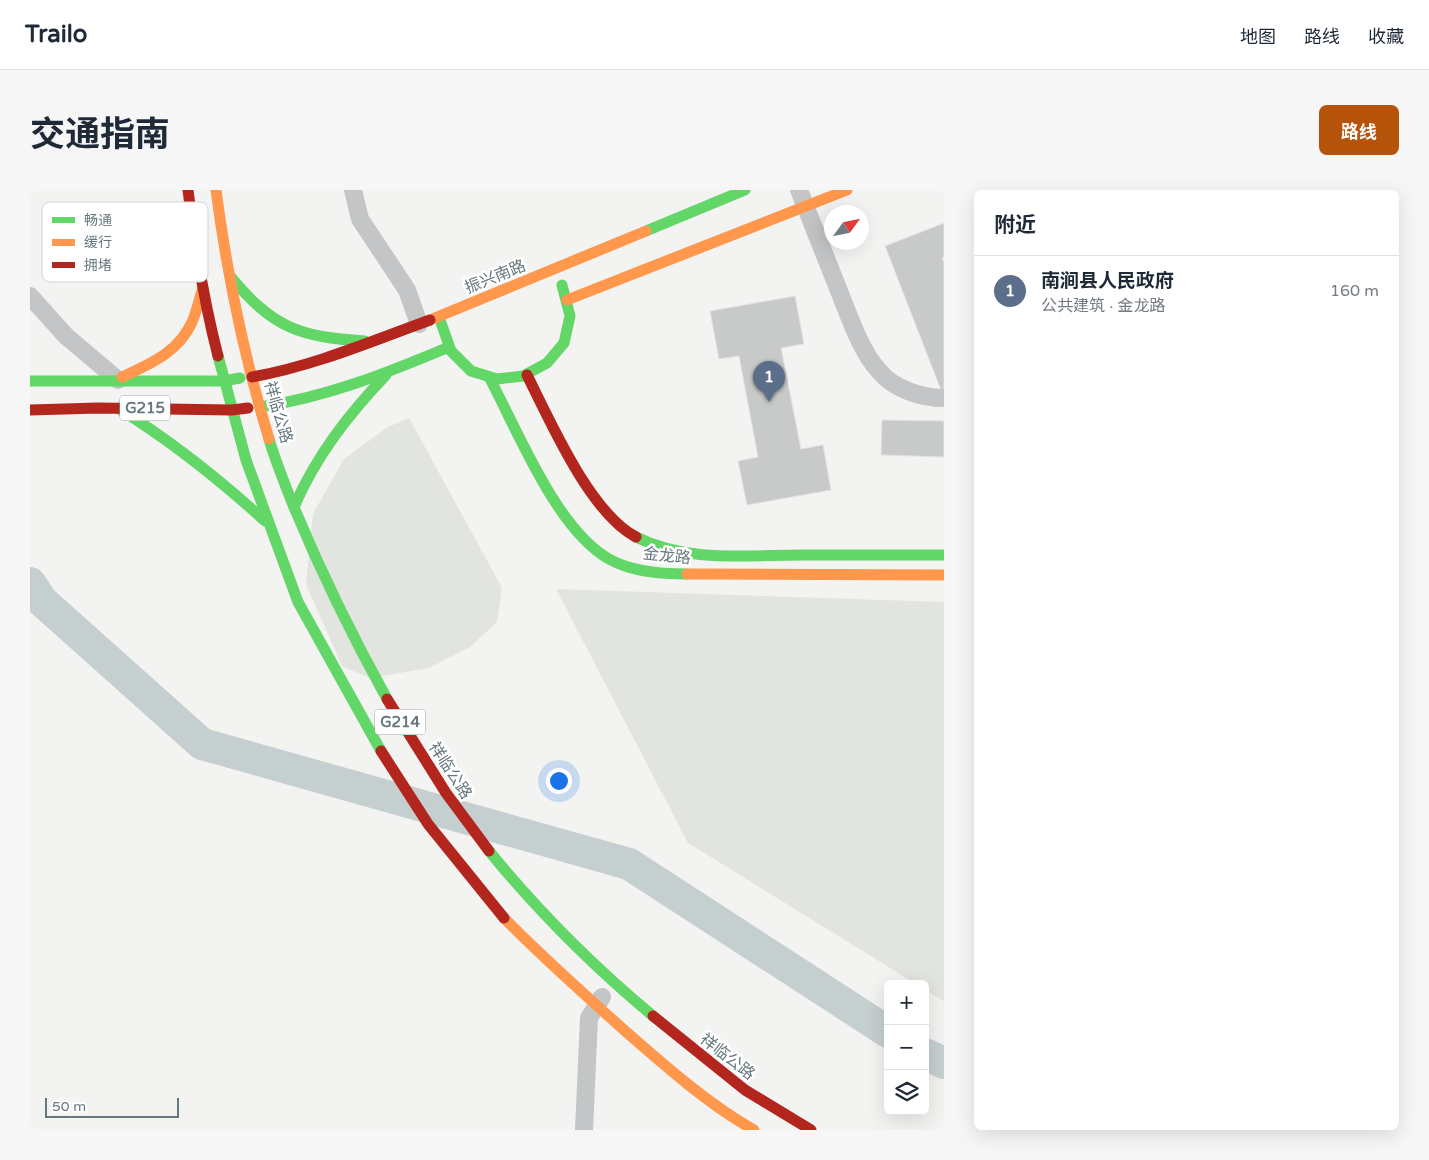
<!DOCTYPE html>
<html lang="zh">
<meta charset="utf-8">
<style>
body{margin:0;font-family:"Varela Round","Noto Sans SC",sans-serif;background:#f6f6f7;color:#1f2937}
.controls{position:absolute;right:15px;bottom:15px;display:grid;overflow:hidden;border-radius:8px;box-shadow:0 5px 20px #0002}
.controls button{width:45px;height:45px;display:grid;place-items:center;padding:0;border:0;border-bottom:1px solid #e0e1e3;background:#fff;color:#1f2937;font:25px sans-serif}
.compass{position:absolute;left:794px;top:15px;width:45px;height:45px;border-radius:50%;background:#fff;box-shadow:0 5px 20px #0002;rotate:57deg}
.scale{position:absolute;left:15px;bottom:12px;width:134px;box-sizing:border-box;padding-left:5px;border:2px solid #66777e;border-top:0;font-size:14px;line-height:18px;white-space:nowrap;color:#66777e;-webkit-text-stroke:4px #fff;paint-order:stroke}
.you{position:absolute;left:528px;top:590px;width:18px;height:18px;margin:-12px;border:4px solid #fff;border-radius:50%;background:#1a73e8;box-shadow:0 0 0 8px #1a73e833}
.badge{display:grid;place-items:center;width:32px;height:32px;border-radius:50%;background:#b45309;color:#fff;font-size:16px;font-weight:700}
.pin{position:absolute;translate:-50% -41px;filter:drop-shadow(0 1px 2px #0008)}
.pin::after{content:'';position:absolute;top:26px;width:18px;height:15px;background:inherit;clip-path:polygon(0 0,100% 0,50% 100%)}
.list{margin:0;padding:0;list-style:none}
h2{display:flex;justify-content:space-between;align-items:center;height:65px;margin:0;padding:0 20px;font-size:21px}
h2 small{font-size:16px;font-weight:400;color:#747a83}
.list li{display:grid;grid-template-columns:32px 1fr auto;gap:15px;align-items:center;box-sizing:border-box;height:70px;padding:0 20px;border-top:1px solid #e0e1e3}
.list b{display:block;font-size:19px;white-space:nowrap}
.list p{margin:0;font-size:16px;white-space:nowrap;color:#747a83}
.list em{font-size:16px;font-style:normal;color:#747a83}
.icon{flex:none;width:28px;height:28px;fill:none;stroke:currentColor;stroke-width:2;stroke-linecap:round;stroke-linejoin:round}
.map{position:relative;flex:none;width:914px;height:940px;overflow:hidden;border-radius:8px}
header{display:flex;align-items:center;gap:30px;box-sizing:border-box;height:70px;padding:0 25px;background:#fff;border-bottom:1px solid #e0e1e3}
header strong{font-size:24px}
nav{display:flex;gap:28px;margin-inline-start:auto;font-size:18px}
.intro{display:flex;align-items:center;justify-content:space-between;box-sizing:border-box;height:120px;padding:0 30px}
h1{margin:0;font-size:35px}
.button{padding:12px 22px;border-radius:8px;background:#b45309;color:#fff;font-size:18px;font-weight:700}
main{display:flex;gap:30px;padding:0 30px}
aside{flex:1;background:#fff;border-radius:8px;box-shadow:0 5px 20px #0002}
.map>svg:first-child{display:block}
</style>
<header>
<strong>Trailo</strong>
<nav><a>地图</a><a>路线</a><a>收藏</a></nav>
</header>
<div class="intro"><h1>交通指南</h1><a class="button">路线</a></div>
<main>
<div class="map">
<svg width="914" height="940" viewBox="0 0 914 940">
<rect width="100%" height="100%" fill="#f3f3f2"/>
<g fill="#e2e4df">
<path d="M379,228L472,398L467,432L440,457L399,478L340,488L312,476L276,394L283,324L314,269L358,237Z"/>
<path d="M526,399L914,412V811L895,800V794H886L658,653Z"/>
</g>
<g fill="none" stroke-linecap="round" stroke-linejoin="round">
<g stroke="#c6cfd0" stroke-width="32">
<path d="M0,393L12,411L172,554L599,674L858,842"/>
<path d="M895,864L914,873"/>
</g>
</g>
<g fill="#c8caca" stroke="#e2e2e2">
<path d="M914,33V67L912,68L914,72V199L911,200L855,56Z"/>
<path d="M765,106L774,154L751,158L771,259L793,255L801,300L717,315L708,271L728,267L709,166L689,169L680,121Z"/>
<path d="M852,230L914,231V267L851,265Z"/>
</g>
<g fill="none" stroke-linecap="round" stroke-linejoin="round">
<g stroke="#c3c5c6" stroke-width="18">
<path d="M323,0L330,29L377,100L389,134"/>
<path d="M769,0C783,36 797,71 811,106C821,131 831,161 849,181C864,199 891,208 914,208"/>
<path d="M0,106L36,146L88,190"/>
<path d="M554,940L559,828L572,807"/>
</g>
<g stroke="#63d668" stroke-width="11">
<path d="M616,41L715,0"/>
<path d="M200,86C243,138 269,147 335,151"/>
<path d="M409,127L421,161L441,181L467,189L493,186L517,173L534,153L540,126L532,95"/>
<path d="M188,166L216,270L268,412L351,561"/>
<path d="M459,187C488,241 526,339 579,369C602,382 631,384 657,384"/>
<path d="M0,191H194L210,188"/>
<path d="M230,217C297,207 357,183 419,157"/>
<path d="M88,218C141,251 189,289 235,331"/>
<path d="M239,249C245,270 253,289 261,310C289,378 321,444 357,509"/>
<path d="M264,317C286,266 318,225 356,185"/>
<path d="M606,347C658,373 717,365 772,365C819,365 867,365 914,365"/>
<path d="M459,661C508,721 563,776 623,826"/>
</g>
<g stroke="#ff974d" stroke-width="11">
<path d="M186,0C197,84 214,167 239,249"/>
<path d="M537,110L817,0"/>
<path d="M400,130L616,41"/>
<path d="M92,187C120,174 149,162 162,132C167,121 169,109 173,98"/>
<path d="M657,384L914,385"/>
<path d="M474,728C512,767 553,803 594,840C634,875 678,914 724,940"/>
</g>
<g stroke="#b3261e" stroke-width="11">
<path d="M158,0C165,56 174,112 188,166"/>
<path d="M497,185C520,231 560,323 606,347"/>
<path d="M222,187C284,176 342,151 400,130"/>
<path d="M0,220L68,218L202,220L218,218"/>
<path d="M357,509L416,603L459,661"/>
<path d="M351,561L398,634L474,728"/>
<path d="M623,826L715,900L781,940"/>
</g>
</g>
<g text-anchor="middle" stroke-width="5" stroke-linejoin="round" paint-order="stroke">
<g fill="#fff" stroke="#94a0a5" stroke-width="1">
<rect x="90" y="205.5" width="50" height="25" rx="4"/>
<rect x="345" y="519.5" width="50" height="25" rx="4"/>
</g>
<g font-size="15" font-weight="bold" fill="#66777e">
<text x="115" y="223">G215</text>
<text x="370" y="537">G214</text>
</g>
<g font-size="16" fill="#66777e" stroke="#fff">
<text transform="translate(465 86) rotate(-22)" y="6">振兴南路</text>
<text transform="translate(249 222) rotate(74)" y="6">祥临公路</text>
<text transform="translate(637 365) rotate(6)" y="6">金龙路</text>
<text transform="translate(421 580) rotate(57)" y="6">祥临公路</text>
<text transform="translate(698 866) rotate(38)" y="6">祥临公路</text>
</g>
</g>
<rect x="12" y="12" width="166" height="80" rx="8" fill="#fff" stroke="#d1d6d8" stroke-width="1"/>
<rect x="22" y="27" width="23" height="6" fill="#63d668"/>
<rect x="22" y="49" width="23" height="7" fill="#ff974d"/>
<rect x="22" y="72" width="23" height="6" fill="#b3261e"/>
<g font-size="14" fill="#66777e">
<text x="54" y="35">畅通</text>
<text x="54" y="57">缓行</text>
<text x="54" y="80">拥堵</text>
</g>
</svg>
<div class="controls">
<button>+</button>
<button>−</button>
<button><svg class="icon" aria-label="layers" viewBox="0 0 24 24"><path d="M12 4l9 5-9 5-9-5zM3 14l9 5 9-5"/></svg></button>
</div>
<svg class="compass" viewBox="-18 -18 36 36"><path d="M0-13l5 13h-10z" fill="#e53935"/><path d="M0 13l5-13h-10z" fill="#747a83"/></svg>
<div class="scale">50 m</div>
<div class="you"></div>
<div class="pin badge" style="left:739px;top:212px;background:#5c6f8a">1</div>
</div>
<aside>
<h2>附近<small></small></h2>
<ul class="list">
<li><span class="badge" style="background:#5c6f8a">1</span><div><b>南涧县人民政府</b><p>公共建筑 · 金龙路</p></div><em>160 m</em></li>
</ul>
</aside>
</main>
